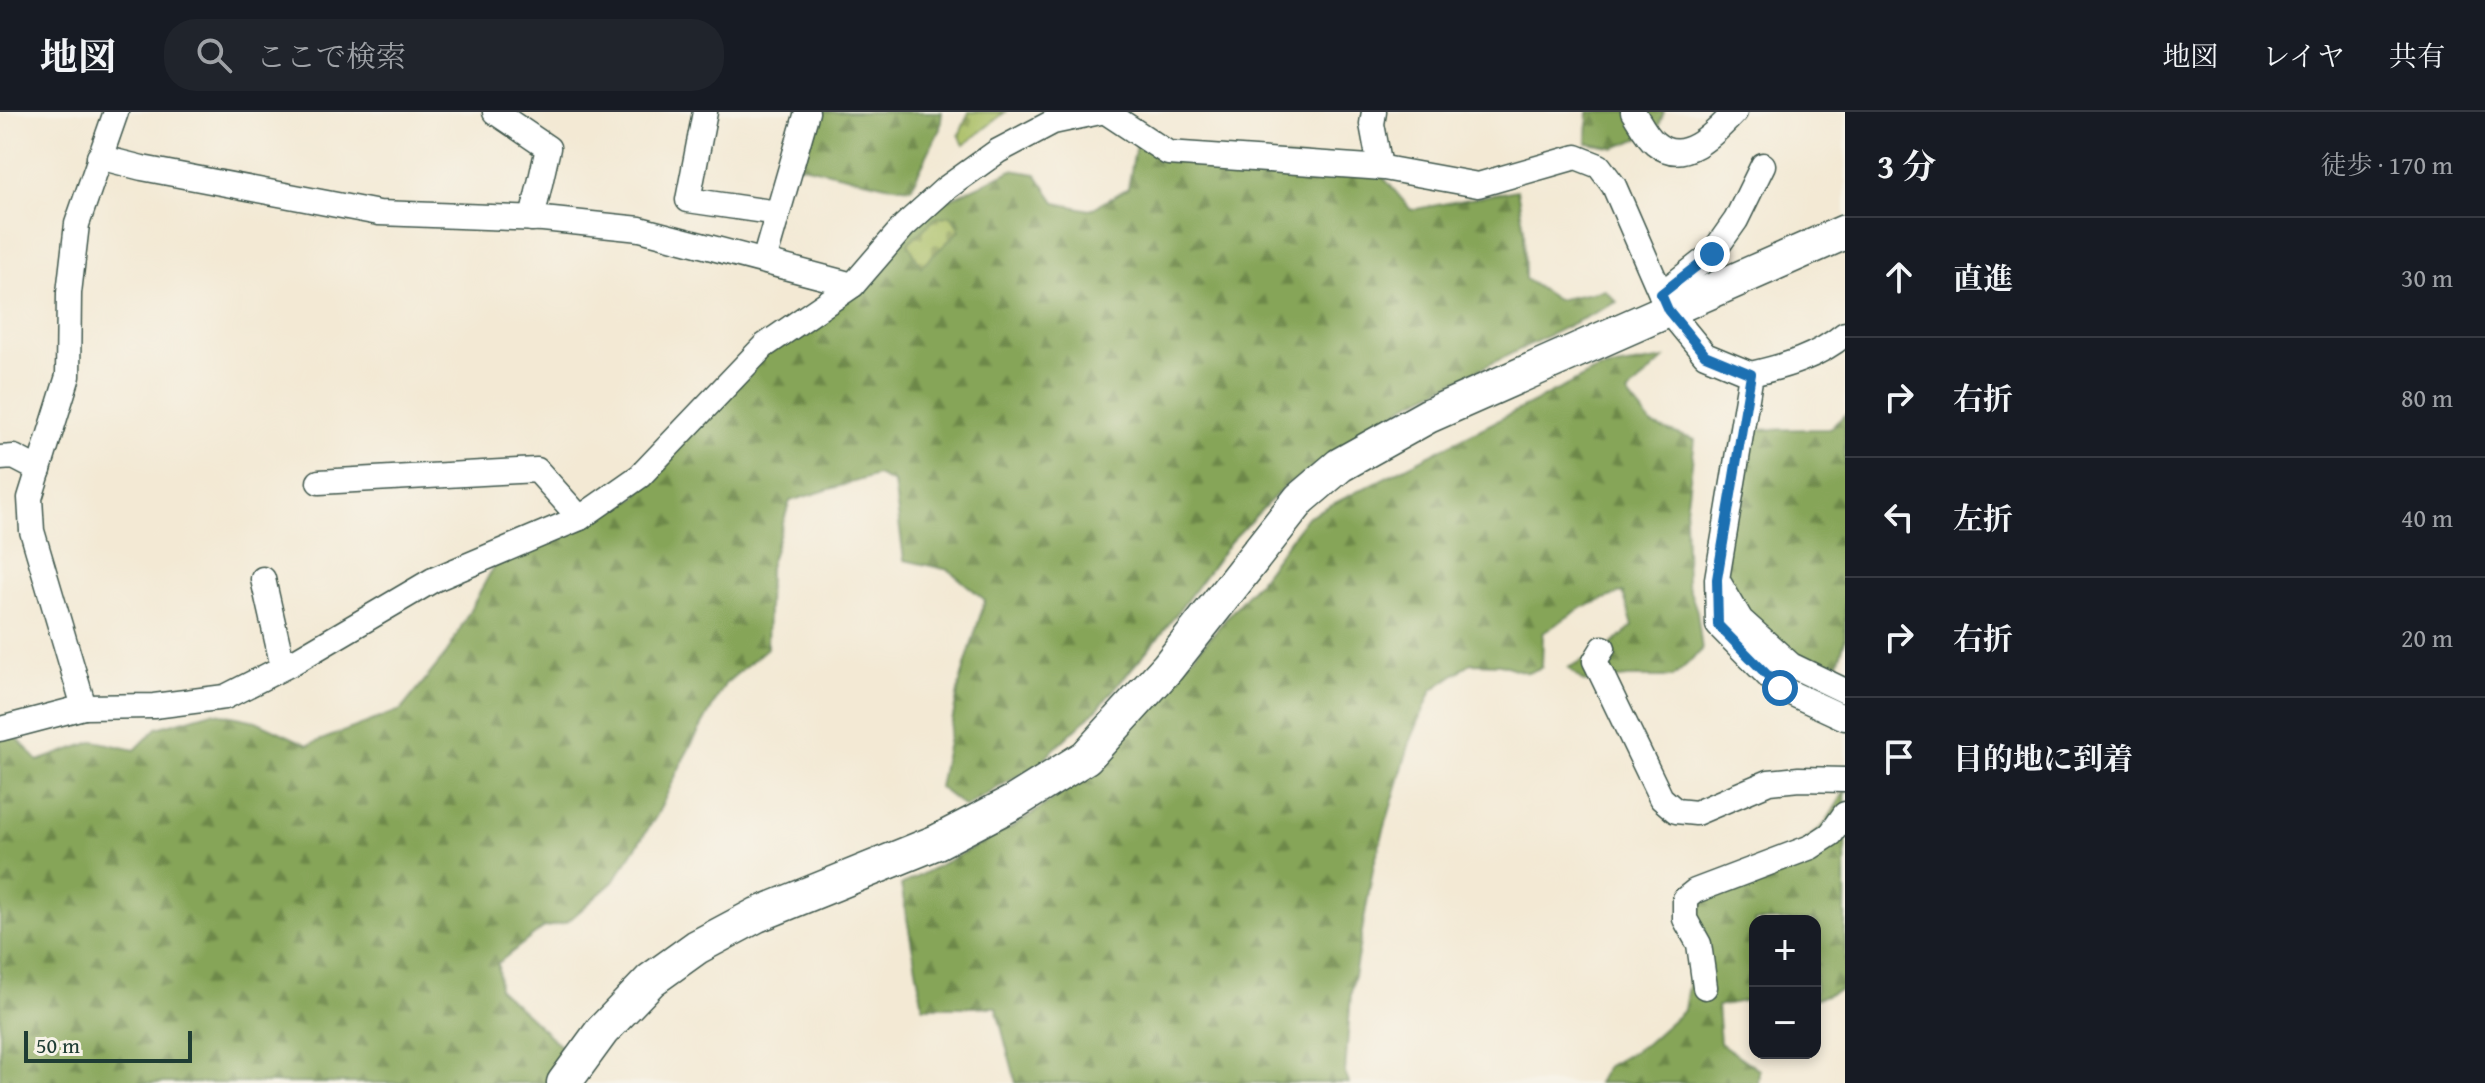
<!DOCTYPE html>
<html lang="ja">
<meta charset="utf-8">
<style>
body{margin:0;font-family:"Gentium Book Plus","Noto Serif JP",serif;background:#20242c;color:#f1f3f6}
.controls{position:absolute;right:24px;bottom:24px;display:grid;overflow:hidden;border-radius:16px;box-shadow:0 4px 12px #0003}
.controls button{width:72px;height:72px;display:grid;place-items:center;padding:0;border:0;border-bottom:2px solid #363941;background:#171b24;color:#f1f3f6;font:40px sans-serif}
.scale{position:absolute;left:24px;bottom:20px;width:168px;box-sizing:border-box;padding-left:8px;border:4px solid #1f3d34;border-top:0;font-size:22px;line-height:28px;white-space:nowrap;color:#1f3d34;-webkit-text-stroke:6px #f7f3e8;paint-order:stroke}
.stop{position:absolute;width:24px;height:24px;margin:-18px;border:6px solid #1f6fb2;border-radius:50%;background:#fff}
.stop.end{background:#1f6fb2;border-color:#fff;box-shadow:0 2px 8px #0008}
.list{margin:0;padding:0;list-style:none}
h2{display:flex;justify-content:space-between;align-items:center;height:104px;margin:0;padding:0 32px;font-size:34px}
h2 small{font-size:26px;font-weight:400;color:#9ea1a6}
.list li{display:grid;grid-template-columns:52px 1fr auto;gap:24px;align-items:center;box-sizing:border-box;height:120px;padding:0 32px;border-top:2px solid #363941}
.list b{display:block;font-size:30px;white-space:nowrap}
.list em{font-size:26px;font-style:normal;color:#9ea1a6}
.icon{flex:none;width:44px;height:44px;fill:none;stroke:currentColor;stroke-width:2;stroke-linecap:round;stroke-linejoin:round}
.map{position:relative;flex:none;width:1845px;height:971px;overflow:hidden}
header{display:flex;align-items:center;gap:48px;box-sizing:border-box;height:112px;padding:0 40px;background:#171b24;border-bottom:2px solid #363941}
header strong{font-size:38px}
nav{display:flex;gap:44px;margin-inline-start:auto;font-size:28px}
.search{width:560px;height:72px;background:#20242c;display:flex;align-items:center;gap:20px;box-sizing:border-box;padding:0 28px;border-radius:32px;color:#9ea1a6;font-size:30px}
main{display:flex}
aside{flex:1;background:#171b24}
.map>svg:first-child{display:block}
</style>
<header>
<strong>地図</strong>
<div class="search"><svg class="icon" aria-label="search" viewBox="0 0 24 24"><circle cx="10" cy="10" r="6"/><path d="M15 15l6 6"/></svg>ここで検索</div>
<nav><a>地図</a><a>レイヤ</a><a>共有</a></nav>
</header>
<main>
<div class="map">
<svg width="1845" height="971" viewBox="0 0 1845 971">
<defs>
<pattern id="forest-firs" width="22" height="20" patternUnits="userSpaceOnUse" patternTransform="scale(2)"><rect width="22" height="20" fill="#86a559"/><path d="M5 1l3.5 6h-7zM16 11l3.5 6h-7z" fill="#6d884a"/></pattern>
<pattern id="cemetery-stones" width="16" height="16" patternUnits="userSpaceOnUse" patternTransform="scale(2)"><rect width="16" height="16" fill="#a9be63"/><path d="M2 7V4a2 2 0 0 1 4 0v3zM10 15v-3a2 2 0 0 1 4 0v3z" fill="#899c52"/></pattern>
</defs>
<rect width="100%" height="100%" fill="#f7f3e8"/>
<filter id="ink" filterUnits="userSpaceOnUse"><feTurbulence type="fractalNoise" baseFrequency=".0125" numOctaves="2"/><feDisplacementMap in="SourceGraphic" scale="16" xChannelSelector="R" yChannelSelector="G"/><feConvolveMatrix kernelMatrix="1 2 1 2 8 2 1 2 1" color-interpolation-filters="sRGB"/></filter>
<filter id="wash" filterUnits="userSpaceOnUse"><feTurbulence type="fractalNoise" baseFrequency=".006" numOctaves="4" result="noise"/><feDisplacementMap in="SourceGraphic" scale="32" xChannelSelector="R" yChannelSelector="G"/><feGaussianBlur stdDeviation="1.8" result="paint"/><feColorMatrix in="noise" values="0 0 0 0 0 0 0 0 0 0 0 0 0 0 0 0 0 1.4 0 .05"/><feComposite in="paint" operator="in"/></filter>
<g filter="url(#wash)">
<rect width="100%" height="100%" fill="#f3e9d4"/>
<g fill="url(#forest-firs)" stroke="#527146" stroke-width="2">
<path d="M806,0H942L940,17L911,76L886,73L789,51Z"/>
<path d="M1588,0H1664L1657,19L1615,36L1587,31Z"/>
<path d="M1136,32L1373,53L1411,98L1517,78L1524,117L1525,167L1557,188L1605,178L1617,190L1406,293L1283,376L1231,429L1162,521L1098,596L1038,652L965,695L939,675L960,570L985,488L949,458L904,448L894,371L877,363L790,389L769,455L767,536L725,572L685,644L657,703L613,770L567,810L543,816L498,851L499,877L566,939L545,971H0V611L7,615L38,649L95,629L135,638L157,616L212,600L256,609L308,633L401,598L447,541L495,452L635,386L710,287L932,95L1012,58L1036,62L1056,91L1090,98L1128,76Z"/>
<path d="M1664,247L1627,282L1652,313L1695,328L1685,405L1687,471L1697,499L1702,538L1673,565H1628L1584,570L1568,556L1610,534L1633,514L1623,480L1581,496L1543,521L1542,555L1528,561L1500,552L1471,551L1432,578L1410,630L1374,752L1351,881L1345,961L1349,971H1016L996,895H923L901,773L1013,715L1094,659L1257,471L1307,405L1597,258Z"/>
<path d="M1845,303V527L1834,566L1745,520L1709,442L1716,378L1737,318L1829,317Z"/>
<path d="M1845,679V861L1840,878L1815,887V809H1755V887L1717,894L1720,931L1759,958L1758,971H1597L1606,955L1646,932L1684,898L1693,844L1687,791L1772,756L1825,712Z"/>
</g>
<g fill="url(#cemetery-stones)" stroke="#647e4c" stroke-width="2">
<path d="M969,0H1005L964,33L959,24Z"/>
<path d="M951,103L960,118L921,155L908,131L936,106Z"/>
</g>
</g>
<g filter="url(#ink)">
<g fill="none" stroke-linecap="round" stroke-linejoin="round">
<defs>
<g id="street">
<path d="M495,0L548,36L532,107"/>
<path d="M705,0L688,88L778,101"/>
<path d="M1106,0L1168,41L1384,56L1478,73L1576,45L1599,54L1614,74L1668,198L1705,243L1751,262L1717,467L1718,513L1780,576L1845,606"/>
<path d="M1374,0L1372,12L1380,55"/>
<path d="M1633,0C1639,9 1646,24 1655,31C1684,56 1716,20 1735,0"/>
<path d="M99,45L142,56L379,101L543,107L640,117L853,173"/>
<path d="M764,149L807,0"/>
<path d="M1661,182L1712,142L1736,108L1763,53"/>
<path d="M1751,262C1786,254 1817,245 1845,222"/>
<path d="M0,346L14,345L39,358"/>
<path d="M319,370L537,358L580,406"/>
<path d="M263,467L283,555"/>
<path d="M1718,469L1741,508L1791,553L1845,579"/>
<path d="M1603,536L1595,549L1597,553L1661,686L1676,699L1696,701L1769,670L1799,667L1845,668"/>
<path d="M84,595L32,419L30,386L68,264L69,181L77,112L116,0"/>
<path d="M0,617L84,595L154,594L225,585L292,551L433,468L580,406L640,364L764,234L853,173L904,114L945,77L998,39L1053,10L1100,0"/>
<path d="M1705,875L1699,832L1685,807V787L1695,779L1811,735L1831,722L1845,702"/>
</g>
<path id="secondary" d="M564,971L602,919L651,868L697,835L757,803L937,730L1014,690L1086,645L1168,555L1300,387L1340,353L1428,304L1845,120"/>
</defs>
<use href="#street" stroke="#3f574c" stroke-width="27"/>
<use href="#secondary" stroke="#3f574c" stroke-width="37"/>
<use href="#street" stroke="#fff" stroke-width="24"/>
<use href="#secondary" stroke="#fff" stroke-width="34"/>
</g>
</g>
<g fill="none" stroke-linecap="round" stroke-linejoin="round" filter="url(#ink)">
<path stroke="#1f6fb2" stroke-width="10" d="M1712,142L1661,182L1668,198L1705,243L1751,262L1717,467L1718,513L1780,576"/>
</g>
</svg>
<div class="controls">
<button>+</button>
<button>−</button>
</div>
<div class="scale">50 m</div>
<div class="stop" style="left:1780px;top:576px"></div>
<div class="stop end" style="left:1712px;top:142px"></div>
</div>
<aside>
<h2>3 分<small>徒歩 · 170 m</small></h2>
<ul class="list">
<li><svg class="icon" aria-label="ahead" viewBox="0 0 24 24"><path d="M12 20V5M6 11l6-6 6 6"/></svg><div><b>直進</b></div><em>30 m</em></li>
<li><svg class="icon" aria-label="right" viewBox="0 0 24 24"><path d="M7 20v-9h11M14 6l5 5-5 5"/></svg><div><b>右折</b></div><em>80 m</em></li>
<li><svg class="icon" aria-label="left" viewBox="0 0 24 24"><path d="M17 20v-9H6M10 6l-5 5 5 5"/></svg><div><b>左折</b></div><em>40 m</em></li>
<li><svg class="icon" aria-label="right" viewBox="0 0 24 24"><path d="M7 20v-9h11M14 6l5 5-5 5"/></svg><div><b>右折</b></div><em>20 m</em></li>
<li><svg class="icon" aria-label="arrive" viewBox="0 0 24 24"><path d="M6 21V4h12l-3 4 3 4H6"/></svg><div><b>目的地に到着</b></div></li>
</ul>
</aside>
</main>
